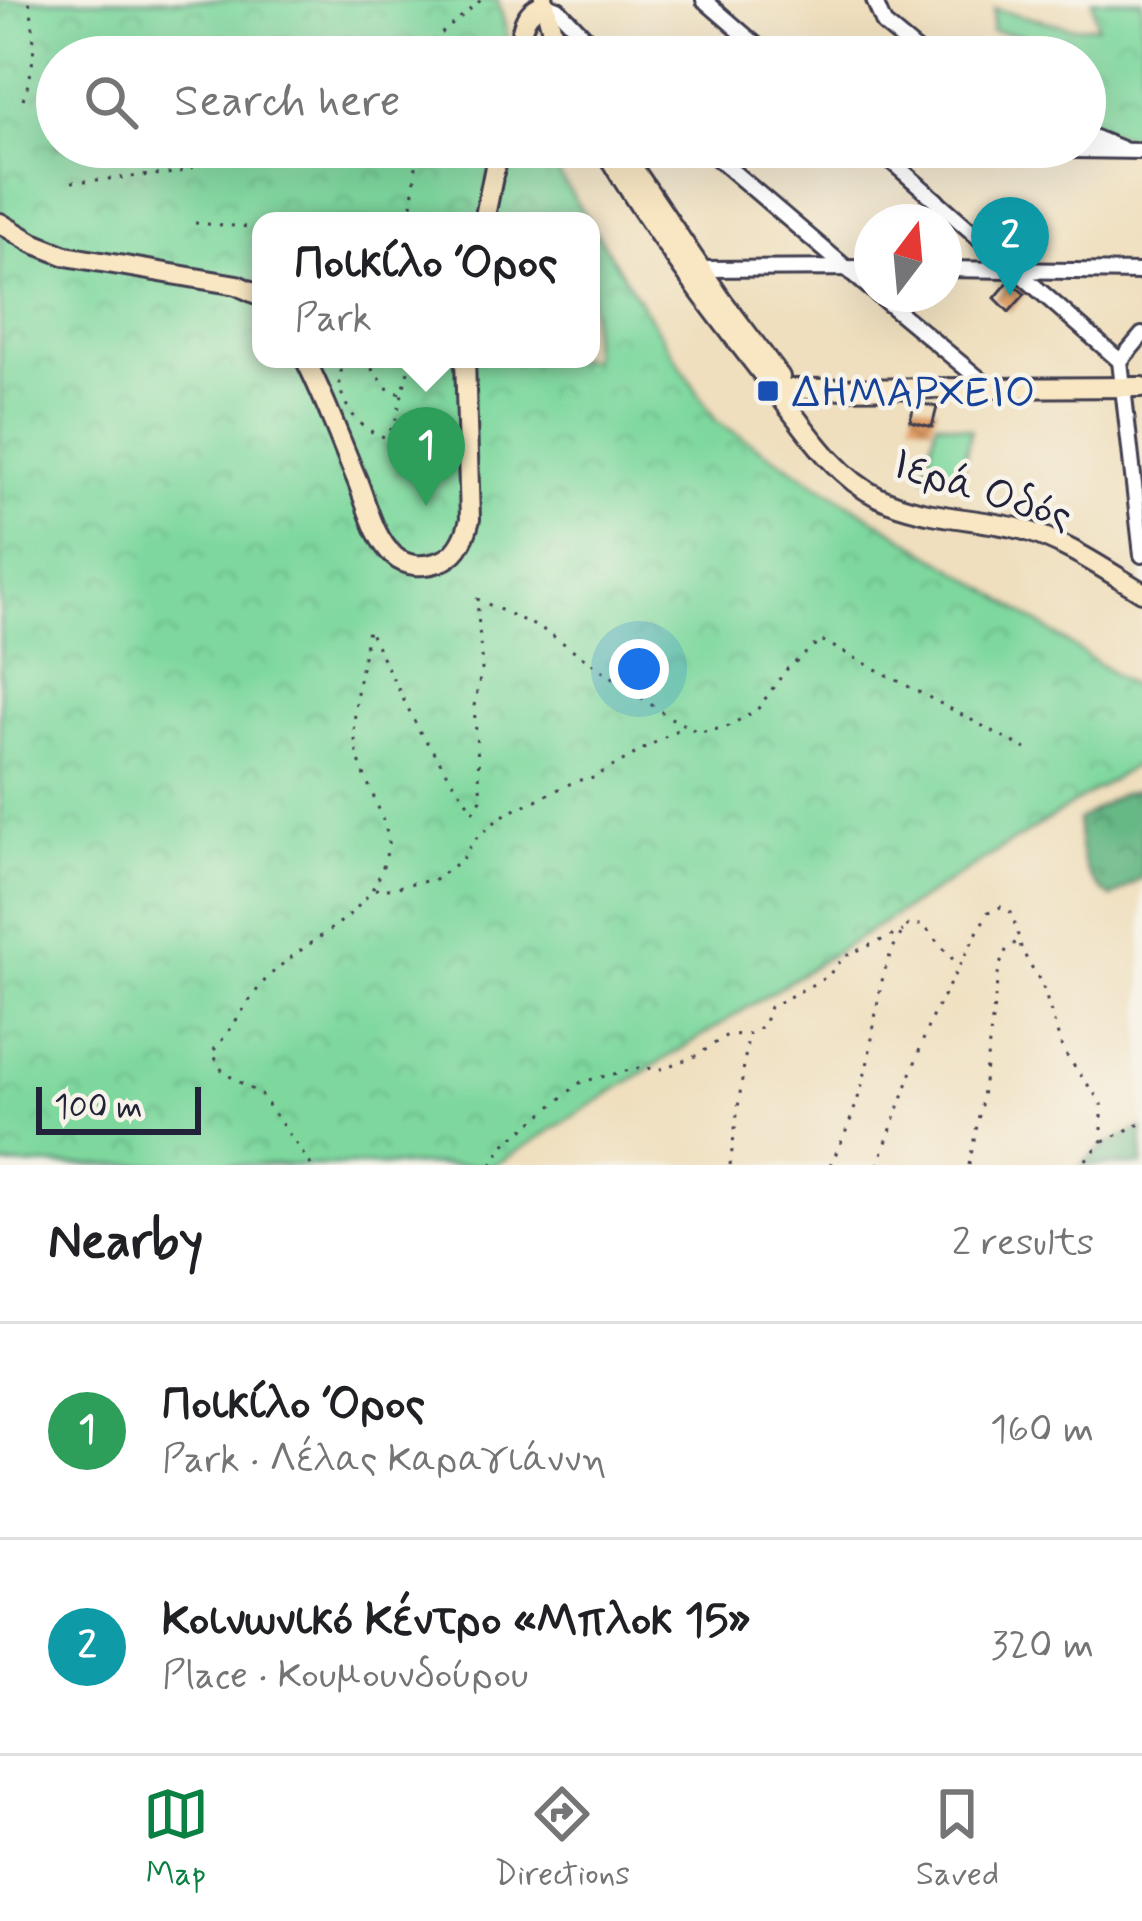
<!DOCTYPE html>
<meta charset="utf-8">
<style>
body{margin:0;font-family:Mynerve,sans-serif;background:#f2f2f2;color:#202124}
.compass{position:absolute;left:854px;top:204px;width:108px;height:108px;border-radius:50%;background:#fff;box-shadow:0 12px 48px #0002;rotate:16deg}
.scale{position:absolute;left:36px;bottom:30px;width:165px;box-sizing:border-box;padding-left:12px;border:6px solid #22223b;border-top:0;font-size:33px;line-height:42px;white-space:nowrap;color:#22223b;-webkit-text-stroke:9px #f7f3e8;paint-order:stroke}
.you{position:absolute;left:639px;top:669px;width:42px;height:42px;margin:-30px;border:9px solid #fff;border-radius:50%;background:#1a73e8;box-shadow:0 0 0 18px #1a73e833}
.badge{display:grid;place-items:center;width:78px;height:78px;border-radius:50%;background:#0b8043;color:#fff;font-size:39px;font-weight:700}
.pin{position:absolute;translate:-50% -99px;filter:drop-shadow(0 3px 6px #0008)}
.pin::after{content:'';position:absolute;top:63px;width:42px;height:36px;background:inherit;clip-path:polygon(0 0,100% 0,50% 100%)}
.popup{position:absolute;left:252px;top:212px;width:348px;height:156px;box-sizing:border-box;display:grid;place-content:center;border-radius:24px;background:#fff;filter:drop-shadow(0 3px 9px #0005);font-size:39px;white-space:nowrap;color:#757577}
.popup b{font-size:45px;color:#202124}
.popup::after{content:'';position:absolute;left:50%;top:100%;margin-left:-24px;border:24px solid transparent;border-top-color:#fff}
.list{margin:0;padding:0;list-style:none}
h2{display:flex;justify-content:space-between;align-items:center;height:156px;margin:0;padding:0 48px;font-size:51px}
h2 small{font-size:39px;font-weight:400;color:#757577}
.list li{display:grid;grid-template-columns:78px 1fr auto;gap:36px;align-items:center;box-sizing:border-box;height:216px;padding:0 48px;border-top:3px solid #e0e0e0}
.list b{display:block;font-size:45px;white-space:nowrap}
.list p{margin:0;font-size:39px;white-space:nowrap;color:#757577}
.list em{font-size:39px;font-style:normal;color:#757577}
.icon{flex:none;width:66px;height:66px;fill:none;stroke:currentColor;stroke-width:2;stroke-linecap:round;stroke-linejoin:round}
.map{position:relative;flex:none;width:1142px;height:1165px;overflow:hidden}
.search{position:absolute;background:#fff;box-shadow:0 12px 48px #0002;left:36px;right:36px;top:36px;height:132px;display:flex;align-items:center;gap:30px;box-sizing:border-box;padding:0 42px;border-radius:66px;color:#757577;font-size:45px}
.sheet{height:588px;background:#fff}
nav{display:flex;justify-content:space-around;align-items:center;box-sizing:border-box;height:168px;border-top:3px solid #e0e0e0;background:#fff;font-size:33px;color:#757577}
nav a{display:grid;justify-items:center;gap:6px}
nav .on{color:#0b8043}
.map>svg:first-child{display:block}
</style>
<div class="map">
<svg width="1142" height="1165" viewBox="0 0 1142 1165">
<defs>
<pattern id="forest-crowns" width="20" height="18" patternUnits="userSpaceOnUse" patternTransform="scale(3)"><rect width="20" height="18" fill="#66b885"/><path d="M2 6a3 3 0 1 1 6 0M12 15a3 3 0 1 1 6 0" fill="none" stroke="#54956e"/></pattern>
<pattern id="park-crowns" width="20" height="18" patternUnits="userSpaceOnUse" patternTransform="scale(3)"><rect width="20" height="18" fill="#7ed89e"/><path d="M2 6a3 3 0 1 1 6 0M12 15a3 3 0 1 1 6 0" fill="none" stroke="#6db989"/></pattern>
<pattern id="building-cross-hatch" width="8" height="8" patternUnits="userSpaceOnUse" patternTransform="scale(3)"><rect width="8" height="8" fill="#e29f64"/><path d="M0 0l8 8M0 8l8-8" fill="none" stroke="#b78154"/></pattern>
</defs>
<rect width="100%" height="100%" fill="#f7f3e8"/>
<filter id="ink" filterUnits="userSpaceOnUse"><feTurbulence type="fractalNoise" baseFrequency=".00833" numOctaves="2"/><feDisplacementMap in="SourceGraphic" scale="24" xChannelSelector="R" yChannelSelector="G"/><feConvolveMatrix kernelMatrix="1 2 1 2 8 2 1 2 1" color-interpolation-filters="sRGB"/></filter>
<filter id="wash" filterUnits="userSpaceOnUse"><feTurbulence type="fractalNoise" baseFrequency=".004" numOctaves="4" result="noise"/><feDisplacementMap in="SourceGraphic" scale="48" xChannelSelector="R" yChannelSelector="G"/><feGaussianBlur stdDeviation="2.7" result="paint"/><feColorMatrix in="noise" values="0 0 0 0 0 0 0 0 0 0 0 0 0 0 0 0 0 1.4 0 .05"/><feComposite in="paint" operator="in"/></filter>
<g filter="url(#wash)">
<rect width="100%" height="100%" fill="#efdfbe"/>
<g fill="url(#forest-crowns)" stroke="#446d60" stroke-width="3">
<path d="M1142,789V878L1111,898C1082,878 1079,853 1078,820L1119,795Z"/>
<path d="M1142,1128V1165H1081L1104,1146Z"/>
</g>
<g fill="url(#park-crowns)" stroke="#507d6c" stroke-width="3">
<path d="M0,0H498L513,57H57V147H541L589,221H261V359H591V225L716,421L990,591L1142,693V761L495,1165H0Z"/>
<path d="M1092,0H1142V140L1085,125V57H1026L1027,36L992,31L994,9L1070,27L1098,26Z"/>
</g>
<path fill="#7ed89e" stroke="#507d6c" stroke-width="3" d="M937,421L971,429L959,483L925,475Z"/>
<g id="blocks">
<g fill="url(#building-cross-hatch)">
<path d="M1009,281L1025,294L1009,312L995,298Z"/>
<path d="M915,402L937,407L932,427L910,421Z"/>
</g>
</g>
</g>
<g filter="url(#ink)">
<use href="#blocks" fill-opacity="0" stroke="#413e4f" stroke-width="3"/>
<g fill="none" stroke-linecap="round" stroke-linejoin="round">
<defs>
<g id="street">
<path d="M704,0L770,57"/>
<path d="M874,0L884,24L924,57"/>
<path d="M545,4L558,9L604,57"/>
<path d="M1085,134L1122,149"/>
<path d="M704,147L872,290"/>
<path d="M873,147L1142,151"/>
<path d="M875,147L1120,361"/>
<path d="M700,269L872,268"/>
<path d="M944,269L1142,272"/>
<path d="M877,294L989,387"/>
<path d="M1142,335L1120,361L1142,555"/>
</g>
<g id="secondary">
<path d="M544,0L553,35L568,57"/>
<path d="M517,57C521,35 521,11 545,4"/>
<path d="M603,147C653,232 711,308 772,386C803,425 833,475 878,497C923,519 974,517 1021,529C1064,541 1104,569 1142,592"/>
<path d="M619,147L721,299L780,377"/>
<path d="M484,221L499,147"/>
<path d="M0,223L33,243L66,256L237,285L261,296"/>
<path d="M305,359C325,398 340,440 357,480C367,505 374,538 394,556C406,567 424,567 439,562C458,556 466,537 470,519L465,359"/>
<path d="M789,389L1142,387"/>
</g>
</defs>
<use href="#street" stroke="#413e4f" stroke-width="20"/>
<use href="#secondary" stroke="#413e4f" stroke-width="24"/>
<g stroke="#413e4f" stroke-width="3" stroke-dasharray="3 9" stroke-linecap="butt">
<path d="M414,57L481,0"/>
<path d="M23,99C36,65 36,36 29,0"/>
<path d="M407,147L417,155L413,201L407,221"/>
<path d="M72,182L177,173L248,147"/>
<path d="M195,223L261,228"/>
<path d="M347,359C326,387 355,430 385,437L394,426L411,359"/>
<path d="M364,359L387,388L401,394"/>
<path d="M375,889C395,892 412,879 432,882L462,859L474,840L502,816L578,780H589L684,726"/>
<path d="M1104,1141L1142,1123"/>
<path d="M311,1165L261,1095L223,1072L212,1052C231,1031 244,1006 261,985C304,934 378,922 388,845C390,825 364,780 358,757C348,716 362,670 368,629L420,732L473,811L481,799L474,706L482,669L477,599L546,631L669,717L698,732L725,728L757,710L786,670L821,640L1026,749"/>
<path d="M492,1165L503,1146L581,1082L642,1067L658,1070L698,1055L727,1035L749,1034L764,1025L770,1007L827,977L845,956L903,931"/>
<path d="M730,1165L748,1036"/>
<path d="M830,1165C845,1137 856,1108 864,1077C878,1028 874,965 908,925H923L957,964"/>
<path d="M878,1165L930,1021L988,912L1001,907L1012,913L1022,951L1042,984L1063,1051L1102,1104V1142L1081,1165"/>
<path d="M969,1165L981,1105L999,967L1007,948L1017,942"/>
</g>
<use href="#street" stroke="#fff" stroke-width="14"/>
<use href="#secondary" stroke="#f9e7c3" stroke-width="18"/>
</g>
</g>
<rect fill="#1a4fb4" stroke="#f7f3e8" stroke-width="4.5" x="756" y="379" width="24" height="24" rx="6"/>
<g text-anchor="middle" stroke-width="9" stroke-linejoin="round" paint-order="stroke">
<g font-size="42" fill="#164399" stroke="#f7f3e8" text-anchor="start">
<text x="792" y="406">ΔΗΜΑΡΧΕΙΟ</text>
</g>
<g font-size="42" fill="#22223b" stroke="#f7f3e8">
<text transform="translate(983 488) rotate(17)" y="15">Ιερά Οδός</text>
</g>
</g>
</svg>
<svg class="compass" viewBox="-18 -18 36 36"><path d="M0-13l5 13h-10z" fill="#e53935"/><path d="M0 13l5-13h-10z" fill="#757577"/></svg>
<div class="scale">100 m</div>
<div class="you"></div>
<div class="pin badge" style="left:426px;top:506px;background:#2e9e5b">1</div>
<div class="popup"><b>Ποικίλο Όρος</b>Park</div>
<div class="pin badge" style="left:1010px;top:296px;background:#0f9aa8">2</div>
<div class="search"><svg class="icon" aria-label="search" viewBox="0 0 24 24"><circle cx="10" cy="10" r="6"/><path d="M15 15l6 6"/></svg>Search here</div>
</div>
<section class="sheet">
<h2>Nearby<small>2 results</small></h2>
<ul class="list">
<li><span class="badge" style="background:#2e9e5b">1</span><div><b>Ποικίλο Όρος</b><p>Park · Λέλας Καραγιάννη</p></div><em>160 m</em></li>
<li><span class="badge" style="background:#0f9aa8">2</span><div><b>Κοινωνικό Κέντρο «Μπλοκ 15»</b><p>Place · Κουμουνδούρου</p></div><em>320 m</em></li>
</ul>
</section>
<nav>
<a class="on"><svg class="icon" aria-label="map" viewBox="0 0 24 24"><path d="M3 6l6-2 6 2 6-2v14l-6 2-6-2-6 2zM9 4v14M15 6v14"/></svg>Map</a>
<a><svg class="icon" aria-label="directions" viewBox="0 0 24 24"><path d="M12 3l9 9-9 9-9-9zM9 14v-3h6M13 9l2 2-2 2"/></svg>Directions</a>
<a><svg class="icon" aria-label="saved" viewBox="0 0 24 24"><path d="M7 4h10v16l-5-4-5 4z"/></svg>Saved</a>
</nav>
